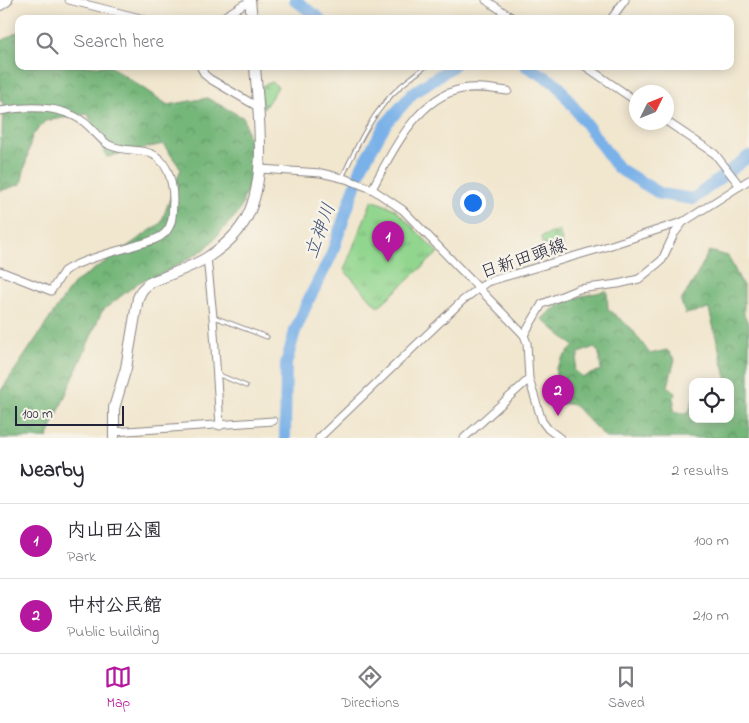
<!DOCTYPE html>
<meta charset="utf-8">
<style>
body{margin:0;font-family:"Indie Flower","Klee One",sans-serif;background:#f2f2f3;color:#2b2b33}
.controls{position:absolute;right:15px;bottom:15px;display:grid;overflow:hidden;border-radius:10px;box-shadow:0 2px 12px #0003}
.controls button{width:45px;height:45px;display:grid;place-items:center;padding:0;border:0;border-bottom:1px solid #e1e1e2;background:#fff;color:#2b2b33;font:25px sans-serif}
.compass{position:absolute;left:629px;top:85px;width:45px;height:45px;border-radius:50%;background:#fff;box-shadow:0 2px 12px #0003;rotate:47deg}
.scale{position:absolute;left:15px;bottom:12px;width:109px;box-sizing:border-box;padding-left:5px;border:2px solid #22223b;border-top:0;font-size:14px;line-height:18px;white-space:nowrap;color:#22223b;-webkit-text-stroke:4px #f7f3e8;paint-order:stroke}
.you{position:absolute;left:472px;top:202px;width:18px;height:18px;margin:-12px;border:4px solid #fff;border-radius:50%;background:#1a73e8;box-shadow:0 0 0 8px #1a73e833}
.badge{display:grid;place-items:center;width:32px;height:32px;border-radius:50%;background:#b5179e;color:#fff;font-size:16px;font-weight:700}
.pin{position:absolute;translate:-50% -41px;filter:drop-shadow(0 1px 2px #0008)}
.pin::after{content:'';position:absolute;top:26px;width:18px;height:15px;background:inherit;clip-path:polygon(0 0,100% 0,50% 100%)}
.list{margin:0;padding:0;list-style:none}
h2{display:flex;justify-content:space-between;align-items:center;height:65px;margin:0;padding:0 20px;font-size:21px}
h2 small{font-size:16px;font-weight:400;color:#7c7c81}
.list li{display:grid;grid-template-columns:32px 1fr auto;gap:15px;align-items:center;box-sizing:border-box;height:75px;padding:0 20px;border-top:1px solid #e1e1e2}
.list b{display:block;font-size:19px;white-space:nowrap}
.list p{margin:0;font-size:16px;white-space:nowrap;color:#7c7c81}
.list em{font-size:16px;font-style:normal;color:#7c7c81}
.icon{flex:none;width:28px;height:28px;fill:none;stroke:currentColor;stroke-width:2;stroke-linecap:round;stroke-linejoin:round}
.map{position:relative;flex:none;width:749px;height:438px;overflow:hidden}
.search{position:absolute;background:#fff;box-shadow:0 2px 12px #0003;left:15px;right:15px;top:15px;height:55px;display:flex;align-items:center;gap:12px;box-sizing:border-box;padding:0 18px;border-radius:10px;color:#7c7c81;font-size:19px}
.sheet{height:215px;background:#fff}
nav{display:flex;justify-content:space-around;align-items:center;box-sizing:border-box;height:70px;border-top:1px solid #e1e1e2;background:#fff;font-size:14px;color:#7c7c81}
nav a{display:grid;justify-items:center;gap:2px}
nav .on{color:#b5179e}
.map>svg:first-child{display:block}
</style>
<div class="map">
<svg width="749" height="438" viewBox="0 0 749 438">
<defs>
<pattern id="forest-crowns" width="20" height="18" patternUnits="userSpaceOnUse" patternTransform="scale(1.25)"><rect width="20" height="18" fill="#74b679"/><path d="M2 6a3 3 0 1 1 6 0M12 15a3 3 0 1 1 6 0" fill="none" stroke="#5f9464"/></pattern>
<pattern id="cemetery-stones" width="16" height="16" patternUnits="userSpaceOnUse" patternTransform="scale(1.25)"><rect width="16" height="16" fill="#91d58e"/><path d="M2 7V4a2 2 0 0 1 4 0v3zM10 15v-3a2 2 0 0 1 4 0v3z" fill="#7db77b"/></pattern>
<pattern id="park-tufts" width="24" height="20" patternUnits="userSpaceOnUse" patternTransform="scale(1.25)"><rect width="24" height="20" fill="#91d58e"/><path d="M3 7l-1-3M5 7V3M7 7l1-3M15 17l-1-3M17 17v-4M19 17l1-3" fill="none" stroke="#7db77b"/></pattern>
</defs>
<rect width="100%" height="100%" fill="#f7f3e8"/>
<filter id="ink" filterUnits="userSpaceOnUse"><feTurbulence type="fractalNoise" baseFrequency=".02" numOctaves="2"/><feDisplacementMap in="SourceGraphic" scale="10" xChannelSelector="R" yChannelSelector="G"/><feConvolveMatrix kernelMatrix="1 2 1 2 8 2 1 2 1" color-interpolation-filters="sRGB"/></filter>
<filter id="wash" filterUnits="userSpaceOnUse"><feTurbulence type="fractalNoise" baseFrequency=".0096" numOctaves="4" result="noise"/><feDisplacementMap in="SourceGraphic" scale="20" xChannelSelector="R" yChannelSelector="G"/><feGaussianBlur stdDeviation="1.12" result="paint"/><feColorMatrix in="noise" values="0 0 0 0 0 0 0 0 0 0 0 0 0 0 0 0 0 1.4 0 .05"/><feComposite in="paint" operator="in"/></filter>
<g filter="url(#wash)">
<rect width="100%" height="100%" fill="#f1e6ce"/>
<g fill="url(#forest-crowns)" stroke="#4b6c5a" fill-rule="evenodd">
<path d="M19,31V66H110L168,105L207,98L244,118L255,167L239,212L205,249L162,274L139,282L102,311L47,438H0V392L73,284L161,223L181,169L163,144L107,157L88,114L45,121L32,136L21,184L0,191V138L2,136L3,101H0V42Z"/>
<path d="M709,251L728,256L744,288V315L749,324V438H606L574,405L555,402L556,368L564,356L574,346L542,319C562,299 579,296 607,291L608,309L631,328L650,354L667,350L675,359L668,386L675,393L673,411L688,414L693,400V419H730V382H702L704,378L727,381L709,309L685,314L681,301L696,277ZM594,347L599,353L601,370L583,377L574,370L579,353Z"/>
</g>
<g fill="url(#cemetery-stones)" stroke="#5a7c64">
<path d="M272,82L278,87L265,107L262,108L261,86Z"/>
<path d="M559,230L564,250L545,256L541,237Z"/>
</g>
<path fill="url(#park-tufts)" stroke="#5a7c64" d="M372,200L395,209L438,253L378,307L344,270Z"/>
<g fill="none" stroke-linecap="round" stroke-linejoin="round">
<g stroke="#79b1e8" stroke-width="12">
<path d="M295,0L320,19"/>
<path d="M526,66L557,84L618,168L661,194L693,199L749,156"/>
<path d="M285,438L286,364L295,331L308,301L331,256L362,166L385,125L413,93L453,66"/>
</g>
</g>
</g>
<g filter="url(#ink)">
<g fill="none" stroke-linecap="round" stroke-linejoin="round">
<defs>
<g id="lane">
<path d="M342,178C357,145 374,109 401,86C409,79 418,73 426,66"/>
<path d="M214,317L267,337"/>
<path d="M217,374L246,386"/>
</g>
<g id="street">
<path d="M69,0L144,19"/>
<path d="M486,0L514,19"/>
<path d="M220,19L244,4L250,2"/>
<path d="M611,19L625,0"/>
<path d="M200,66L205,75L210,79L258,107"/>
<path d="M585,66L636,101"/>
<path d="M0,111C27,106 61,105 84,122C93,129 100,140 109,145C121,151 134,149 146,152C168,157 173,182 173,201C172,212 174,224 165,233C158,240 147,242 137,245C115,252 90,257 69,268L64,271L51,291L0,271"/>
<path d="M666,121L715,154L740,186"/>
<path d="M260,169L321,173L346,179L372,189L403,210L524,335L527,343L529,379L542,421L548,429L560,438"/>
<path d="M372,189C391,154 417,97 462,89C477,86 493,89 508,91"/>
<path d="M207,257L213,317L220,426"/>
<path d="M524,335L542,304L579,289L618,284L639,279L662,260L674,234L684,221"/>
<path d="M113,432L273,421"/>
<path d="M319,438L462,301L487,282L602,248L685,221L749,180"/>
<path d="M464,438L529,379"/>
</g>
<g id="secondary">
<path d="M250,0L252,19"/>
<path d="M114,438V408L126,368L138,298L142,290L149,283C168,275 190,268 208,257C223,247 239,233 247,217C268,176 258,111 255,66"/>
</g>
<path id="highway" d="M0,4L6,0"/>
</defs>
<use href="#lane" stroke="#8a8484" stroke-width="5"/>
<use href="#street" stroke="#8a8484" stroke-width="9"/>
<use href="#secondary" stroke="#8a8484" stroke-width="12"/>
<use href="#highway" stroke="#8a8484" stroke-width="14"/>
<use href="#lane" stroke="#fff" stroke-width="3"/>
<use href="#street" stroke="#fff" stroke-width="7"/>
<use href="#secondary" stroke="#fff" stroke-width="10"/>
<use href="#highway" stroke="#fff" stroke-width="12"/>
</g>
</g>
<g text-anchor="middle" stroke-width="5" stroke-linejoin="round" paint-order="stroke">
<g font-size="18" fill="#22223b" stroke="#f7f3e8">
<text transform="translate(523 258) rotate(-19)" y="6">日新田頭線</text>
</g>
<g font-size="19" font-style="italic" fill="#405478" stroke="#f7f3e8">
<text transform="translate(319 230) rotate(-70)" y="7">立神川</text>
</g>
</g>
</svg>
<div class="controls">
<button><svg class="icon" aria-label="locate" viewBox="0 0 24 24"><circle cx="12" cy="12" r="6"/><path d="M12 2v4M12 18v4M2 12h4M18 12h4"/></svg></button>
</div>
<svg class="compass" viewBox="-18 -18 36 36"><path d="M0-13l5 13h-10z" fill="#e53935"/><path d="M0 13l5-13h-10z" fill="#7c7c81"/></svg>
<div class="scale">100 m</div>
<div class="you"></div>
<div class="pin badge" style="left:388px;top:262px">1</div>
<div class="pin badge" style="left:558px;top:416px">2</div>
<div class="search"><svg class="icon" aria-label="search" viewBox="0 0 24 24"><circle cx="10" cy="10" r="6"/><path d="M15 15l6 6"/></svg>Search here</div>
</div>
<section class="sheet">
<h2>Nearby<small>2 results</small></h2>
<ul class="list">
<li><span class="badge">1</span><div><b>内山田公園</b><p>Park</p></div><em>100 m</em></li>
<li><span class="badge">2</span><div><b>中村公民館</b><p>Public building</p></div><em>210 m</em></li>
</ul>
</section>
<nav>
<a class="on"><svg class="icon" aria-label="map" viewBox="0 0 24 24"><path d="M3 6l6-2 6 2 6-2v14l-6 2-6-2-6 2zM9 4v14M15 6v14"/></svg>Map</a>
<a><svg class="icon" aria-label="directions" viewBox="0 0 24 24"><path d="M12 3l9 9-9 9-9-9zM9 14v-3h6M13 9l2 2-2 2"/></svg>Directions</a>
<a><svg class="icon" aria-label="saved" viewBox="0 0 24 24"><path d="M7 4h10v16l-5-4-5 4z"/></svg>Saved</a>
</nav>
